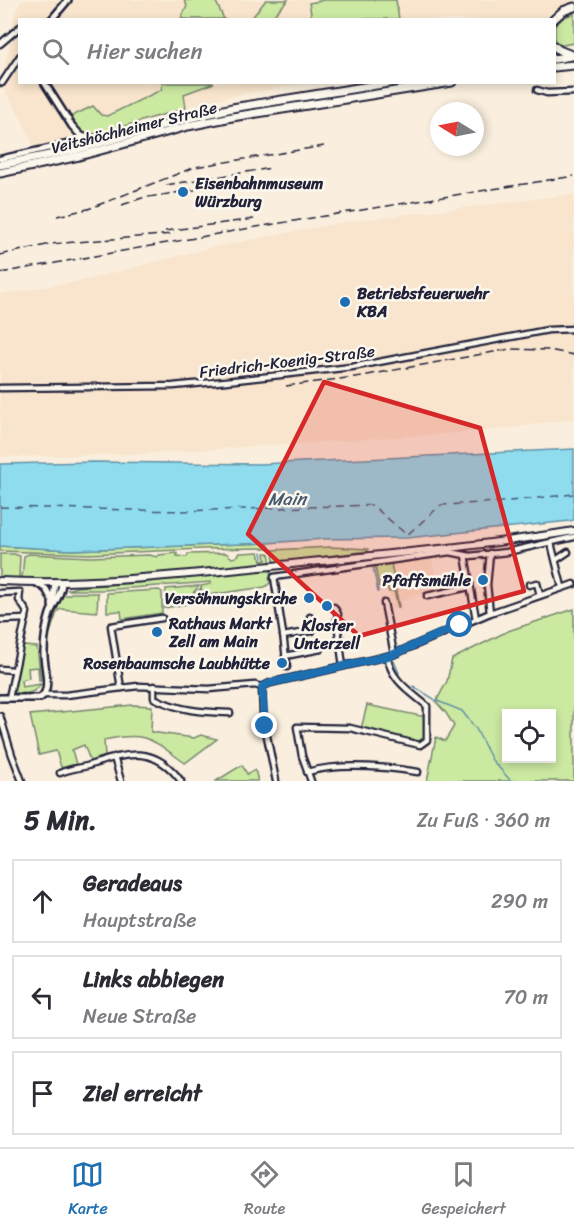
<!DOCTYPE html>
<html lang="de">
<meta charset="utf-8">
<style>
body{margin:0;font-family:Sriracha,sans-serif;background:#f2f2f3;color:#2b2b33}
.controls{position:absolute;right:18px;bottom:18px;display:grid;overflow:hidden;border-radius:0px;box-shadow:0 3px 9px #0003}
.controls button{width:54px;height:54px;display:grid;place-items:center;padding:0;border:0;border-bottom:2px solid #e1e1e2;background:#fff;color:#2b2b33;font:30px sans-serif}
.compass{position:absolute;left:430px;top:102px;width:54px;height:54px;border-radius:50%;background:#fff;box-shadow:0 3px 9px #0003;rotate:280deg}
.stop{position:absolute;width:18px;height:18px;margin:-14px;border:4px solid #1f6fb2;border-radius:50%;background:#fff}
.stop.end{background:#1f6fb2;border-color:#fff;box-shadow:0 2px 6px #0008}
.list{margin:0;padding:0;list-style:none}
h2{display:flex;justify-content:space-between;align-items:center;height:78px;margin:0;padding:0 24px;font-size:26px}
h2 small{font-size:20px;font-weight:400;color:#7c7c81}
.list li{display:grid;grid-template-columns:39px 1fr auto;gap:18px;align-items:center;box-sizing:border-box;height:84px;margin:0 12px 12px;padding:0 12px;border:2px solid #e1e1e2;border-radius:0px}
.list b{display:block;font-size:22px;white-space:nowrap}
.list p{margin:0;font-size:20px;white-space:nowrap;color:#7c7c81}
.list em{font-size:20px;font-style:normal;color:#7c7c81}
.icon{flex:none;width:33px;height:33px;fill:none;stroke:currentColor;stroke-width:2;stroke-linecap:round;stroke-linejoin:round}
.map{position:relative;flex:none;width:574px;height:781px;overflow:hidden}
.search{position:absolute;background:#fff;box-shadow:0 3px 9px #0003;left:18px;right:18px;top:18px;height:66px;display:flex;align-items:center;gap:15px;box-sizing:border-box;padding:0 21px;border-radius:0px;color:#7c7c81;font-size:22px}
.sheet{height:366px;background:#fff}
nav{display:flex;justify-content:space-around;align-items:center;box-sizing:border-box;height:84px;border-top:2px solid #e1e1e2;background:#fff;font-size:16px;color:#7c7c81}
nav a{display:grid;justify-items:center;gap:3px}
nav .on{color:#1f6fb2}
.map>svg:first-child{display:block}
</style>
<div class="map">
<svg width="574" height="781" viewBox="0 0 574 781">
<rect width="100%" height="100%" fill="#faefde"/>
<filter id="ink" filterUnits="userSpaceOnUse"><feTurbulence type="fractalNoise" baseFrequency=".0167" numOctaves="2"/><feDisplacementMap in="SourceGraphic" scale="12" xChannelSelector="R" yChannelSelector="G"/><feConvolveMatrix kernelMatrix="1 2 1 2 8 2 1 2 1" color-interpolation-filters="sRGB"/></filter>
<g filter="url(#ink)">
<g fill="#f9e5cd">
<path d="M22,0H574V2L551,12L545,20H20V82L305,83L208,101L75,137L76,140L34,148L23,122L1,85L16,9Z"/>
<path d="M574,194V419L497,430L146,454L0,457V294L81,281L213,247L344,222Z"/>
<path d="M431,556L439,592L411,596L401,602L399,608L392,610L388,591L379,592L374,564Z"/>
</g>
<g fill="#cbe9a1" stroke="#76866e" stroke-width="1.5" fill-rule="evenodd">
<path d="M184,0H215L224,19H181L187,6Z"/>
<path d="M266,0H288L270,19H251Z"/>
<path d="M324,0H396L399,19H312L309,3Z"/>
<path d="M574,13V43L557,46L555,41V26L563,18Z"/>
<path d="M163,83H214L184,94L186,108L90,136L78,129L70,117L93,106L101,115L107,116L161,90Z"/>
<path d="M267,543L270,548L202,549L89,554L0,551V546L71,550Z"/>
<path d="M331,547L368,549V551L274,563L273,550Z"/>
<path d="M259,552L261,561L266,560L265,553H269L271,563L106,578H22L24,556L29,554L90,557L150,555L157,557L159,555L177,553V556L187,557L188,554L226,553L232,558L236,557L240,553Z"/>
<path d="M0,554H14L20,556L19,578H0Z"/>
<path d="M391,563L399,607H398L394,591L389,592L387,586L379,587L375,566Z"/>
<path d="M269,569L273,574L269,577L270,583L265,587L209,595L210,600L164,608L166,589L199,586L193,593L194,594L200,589L202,598L204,597L205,593L202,592L201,586L211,584V582L103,590H67L77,587L137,583Z"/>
<path d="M159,590L162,592V613L122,619L121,611L107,612V593Z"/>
<path d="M71,593H98L97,612L61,609L57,612L50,633H48L62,595H69Z"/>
<path d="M574,609V781H427L436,737L445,741L454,726L446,713L436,702L447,681L452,659L508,631ZM506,714H552V758H506Z"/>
<path d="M23,646L37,647L41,680H39L38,667L28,668L29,678L21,680L22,687L41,684C34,695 24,694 13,692Z"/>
<path d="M133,705L152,706L151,732L194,738L201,735L217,739L185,763C151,739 147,731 104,740L105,757L91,763L84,745L72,750L77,768L72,770L61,767L56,751L39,755L30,715Z"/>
<path d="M367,705L426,717V739L419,743L361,729Z"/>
<path d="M242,765L247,774L255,770L258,781H216Z"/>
</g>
<path fill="#8fdcef" stroke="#6392a7" stroke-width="1.5" d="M574,449V520L570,521L407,538L324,539L267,543L71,550L0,546V464L94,462L260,464Z"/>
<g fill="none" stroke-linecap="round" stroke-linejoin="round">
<g stroke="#6392a7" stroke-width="1.5">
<path d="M262,552L263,558"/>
<path d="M373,567L378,592"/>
<path d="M270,573V575"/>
<path d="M394,661L399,673"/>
<path d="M413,686L434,699"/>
<path d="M435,700L462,711L476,729L492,760L511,781"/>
</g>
<path stroke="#435a71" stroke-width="1.5" stroke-dasharray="8 6" stroke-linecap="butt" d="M0,507L182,511L372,505L407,535L441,505L501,502L574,494"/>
<defs>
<g id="minor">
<path d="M0,44L20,27"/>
<path d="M2,83L20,56"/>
<path d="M537,90L547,93L574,92"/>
<path d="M0,159L76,142L82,137"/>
<path d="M0,388L173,386L226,381L352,367L548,330L574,329"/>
<path d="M551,543L562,587"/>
<path d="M490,553L487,585L490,613"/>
<path d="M465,555L476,619"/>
<path d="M556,560L568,552"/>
<path d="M529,585L537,583L540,595"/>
<path d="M0,593L20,592L19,600L27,612L9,698"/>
<path d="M427,596L469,587"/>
<path d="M384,603L394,654"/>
<path d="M334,607L338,614L337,620"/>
<path d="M0,620L26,619"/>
<path d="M338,630L343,666"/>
<path d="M283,636L312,631L310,617"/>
<path d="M285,656L321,649"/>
<path d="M287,667L283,634L274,577L450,552L470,556L507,552L574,537"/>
<path d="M0,669L14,670"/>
<path d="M154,686V698C180,711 202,712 230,713"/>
<path d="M262,687L263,716L276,781"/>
<path d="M121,688L111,626L162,618"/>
<path d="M44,695H66L138,686L209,689L255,685L262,687L270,683L392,655L490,613L574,584"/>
<path d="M0,716L12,755L22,781"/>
<path d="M114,757L121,781"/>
<path d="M307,772C340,763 385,767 418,772"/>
<path d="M60,773C68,769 79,768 87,766C125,754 153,743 181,781"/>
<path d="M311,781L302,756L297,727L350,728L420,745L427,740V706C411,692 389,679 388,656"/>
</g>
<g id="tertiary">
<path d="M51,20L68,0"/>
<path d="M44,82L72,126L82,137"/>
<path d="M35,582L46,589L52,600"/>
<path d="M52,605L55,583"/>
<path d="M0,698H40C53,690 43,665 44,652C44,639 46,627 50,614C54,603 61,595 62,583"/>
</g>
<path id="secondary" d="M0,581C94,586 187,574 281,565C379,555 477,547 574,531"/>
<g id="trunk">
<path d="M553,20L563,11L574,7"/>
<path d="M554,46L559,50L574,56"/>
<path d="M554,59L571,56"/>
<path d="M554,67L574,65"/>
<path d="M82,137L88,139H100"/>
<path d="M0,165L79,149L186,119L232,108L395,82"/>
<path d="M0,173L79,156L188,126L232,117L452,82"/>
</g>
</defs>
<use href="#minor" stroke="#22223b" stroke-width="9"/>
<use href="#tertiary" stroke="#22223b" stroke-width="10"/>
<use href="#secondary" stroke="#22223b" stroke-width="10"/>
<use href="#trunk" stroke="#22223b" stroke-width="11"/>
<use href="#minor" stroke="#fbf7ec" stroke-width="4.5"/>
<use href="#tertiary" stroke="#fbf7ec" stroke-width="5"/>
<use href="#secondary" stroke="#fbf7ec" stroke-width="6"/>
<use href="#trunk" stroke="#fbf7ec" stroke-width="7"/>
<g stroke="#22223b" stroke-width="1.5" stroke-dasharray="9 4.5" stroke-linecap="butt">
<path d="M166,185L271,168"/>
<path d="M122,205L142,198L195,190"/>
<path d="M57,216L88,209L195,167L324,146"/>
<path d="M165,231L254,219"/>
<path d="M0,255L51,244L174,234"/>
<path d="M0,273L256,227L574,176"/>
<path d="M286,386L362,376L510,349L549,350L574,355"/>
</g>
</g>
</g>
<g fill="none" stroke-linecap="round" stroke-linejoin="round" filter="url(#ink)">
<path stroke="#1f6fb2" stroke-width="8" d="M265,726L262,687L270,683L392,655L460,625"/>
</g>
<path fill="#d62828" fill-opacity="0.2" stroke="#d62828" stroke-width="4.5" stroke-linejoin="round" d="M324,382L480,428L524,591L359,636L248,534Z"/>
<g fill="#1f6fb2" stroke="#fbf7ec" stroke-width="2">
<circle cx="183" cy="192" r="6"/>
<circle cx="345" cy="302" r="6"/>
<circle cx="483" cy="580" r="6"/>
<circle cx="309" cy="598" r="6"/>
<circle cx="327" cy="606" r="6"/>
<circle cx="157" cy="632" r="6"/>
<circle cx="282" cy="663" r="6"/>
</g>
<g text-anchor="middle" stroke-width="5" stroke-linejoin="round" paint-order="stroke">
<g font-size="16" fill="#22223b" stroke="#fbf7ec">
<text transform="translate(134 127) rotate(-14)" y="6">Veitshöchheimer Straße</text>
<text transform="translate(287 361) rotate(-7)" y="6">Friedrich-Koenig-Straße</text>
</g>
<g font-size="16" font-weight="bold" fill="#22223b" stroke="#fbf7ec" text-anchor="start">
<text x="195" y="189">Eisenbahnmuseum<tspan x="195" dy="18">Würzburg</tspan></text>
<text x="357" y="299">Betriebsfeuerwehr<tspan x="357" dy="18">KBA</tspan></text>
<text x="471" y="586" text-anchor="end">Pfaffsmühle</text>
<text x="297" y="604" text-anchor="end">Versöhnungskirche</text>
<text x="169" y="629">Rathaus Markt<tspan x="169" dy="18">Zell am Main</tspan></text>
<text x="327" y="631" text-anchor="middle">Kloster<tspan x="327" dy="18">Unterzell</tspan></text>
<text x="270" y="669" text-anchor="end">Rosenbaumsche Laubhütte</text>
</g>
<g font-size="18" font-style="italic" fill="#435a71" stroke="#fbf7ec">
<text transform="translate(287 499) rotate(-1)" y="6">Main</text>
</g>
</g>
</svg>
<div class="controls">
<button><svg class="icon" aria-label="locate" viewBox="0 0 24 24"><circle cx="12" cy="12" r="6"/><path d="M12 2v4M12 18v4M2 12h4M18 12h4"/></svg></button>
</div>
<svg class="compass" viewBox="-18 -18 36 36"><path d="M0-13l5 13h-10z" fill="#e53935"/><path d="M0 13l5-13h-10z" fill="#7c7c81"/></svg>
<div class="stop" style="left:460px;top:625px"></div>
<div class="stop end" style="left:265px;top:726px"></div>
<div class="search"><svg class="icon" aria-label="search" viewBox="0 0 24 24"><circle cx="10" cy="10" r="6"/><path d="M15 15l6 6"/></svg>Hier suchen</div>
</div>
<section class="sheet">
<h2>5 Min.<small>Zu Fuß · 360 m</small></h2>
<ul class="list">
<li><svg class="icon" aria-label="ahead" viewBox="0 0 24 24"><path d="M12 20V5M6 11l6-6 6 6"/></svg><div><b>Geradeaus</b><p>Hauptstraße</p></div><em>290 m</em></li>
<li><svg class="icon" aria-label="left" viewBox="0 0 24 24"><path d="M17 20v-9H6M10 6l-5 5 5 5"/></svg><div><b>Links abbiegen</b><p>Neue Straße</p></div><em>70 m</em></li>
<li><svg class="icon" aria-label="arrive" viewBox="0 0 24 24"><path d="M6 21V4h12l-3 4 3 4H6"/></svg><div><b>Ziel erreicht</b></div></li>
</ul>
</section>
<nav>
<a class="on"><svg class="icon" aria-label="map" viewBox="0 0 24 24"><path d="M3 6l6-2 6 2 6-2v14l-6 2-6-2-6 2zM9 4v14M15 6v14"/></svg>Karte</a>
<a><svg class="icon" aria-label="directions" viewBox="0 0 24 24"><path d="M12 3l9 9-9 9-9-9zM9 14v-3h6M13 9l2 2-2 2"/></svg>Route</a>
<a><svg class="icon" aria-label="saved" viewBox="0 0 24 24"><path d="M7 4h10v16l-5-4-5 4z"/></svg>Gespeichert</a>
</nav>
